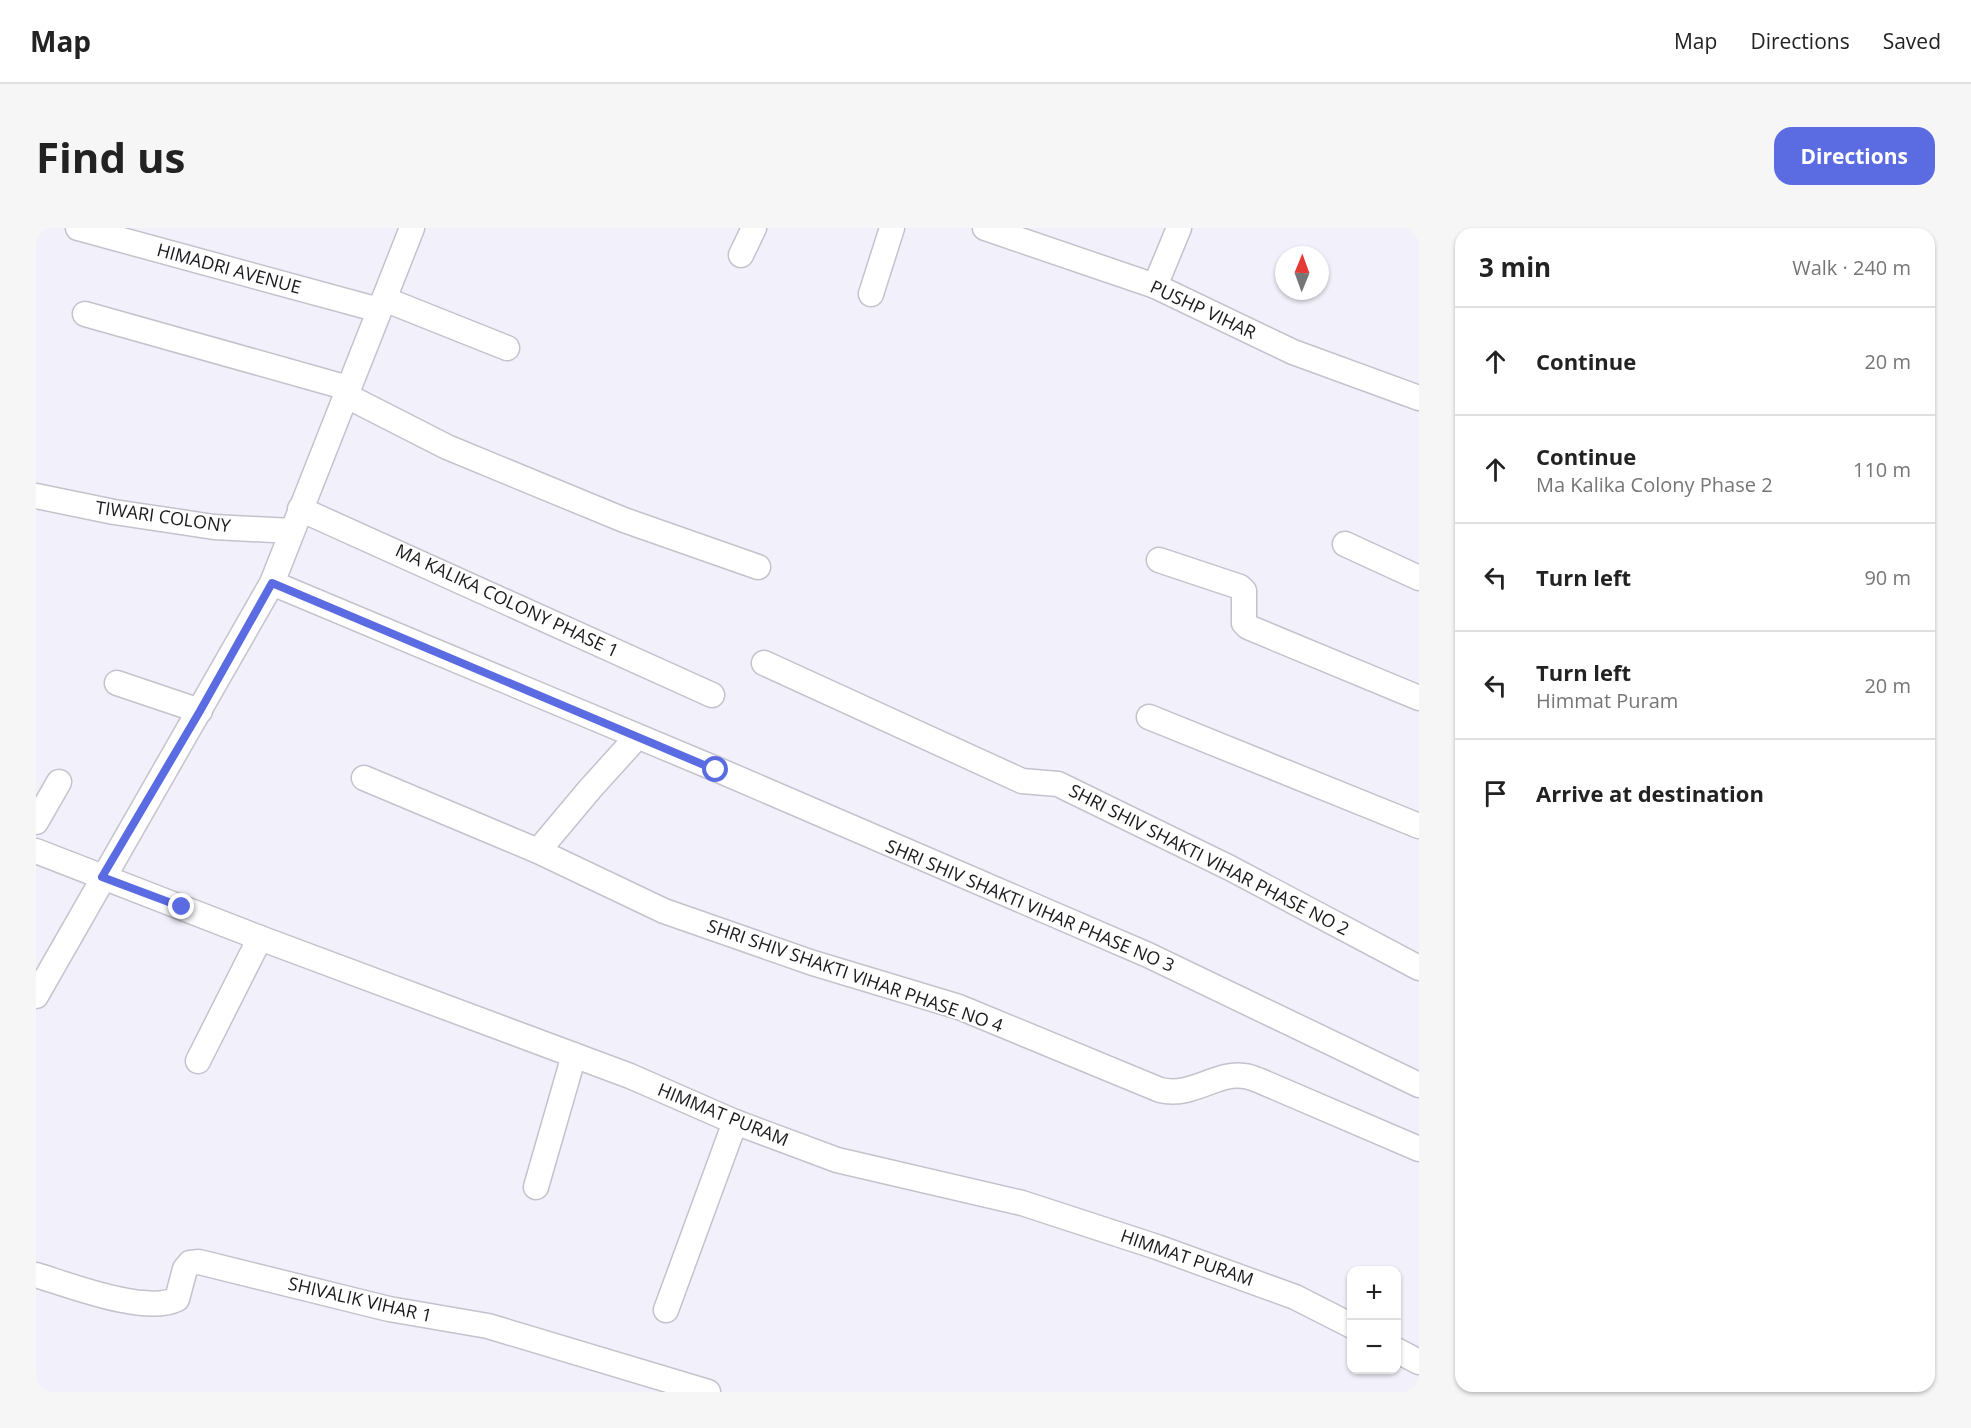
<!DOCTYPE html>
<meta charset="utf-8">
<style>
body{margin:0;font-family:"Open Sans",sans-serif;background:#f6f6f6;color:#222}
.controls{position:absolute;right:18px;bottom:18px;display:grid;overflow:hidden;border-radius:12px;box-shadow:0 2px 4px #0004}
.controls button{width:54px;height:54px;display:grid;place-items:center;padding:0;border:0;border-bottom:2px solid #e0e0e0;background:#fff;color:#222;font:30px sans-serif}
.compass{position:absolute;left:1239px;top:18px;width:54px;height:54px;border-radius:50%;background:#fff;box-shadow:0 2px 4px #0004;rotate:1deg}
.stop{position:absolute;width:18px;height:18px;margin:-14px;border:4px solid #5b6ce3;border-radius:50%;background:#fff}
.stop.end{background:#5b6ce3;border-color:#fff;box-shadow:0 2px 6px #0008}
.list{margin:0;padding:0;list-style:none}
h2{display:flex;justify-content:space-between;align-items:center;height:78px;margin:0;padding:0 24px;font-size:26px}
h2 small{font-size:20px;font-weight:400;color:#767676}
.list li{display:grid;grid-template-columns:39px 1fr auto;gap:18px;align-items:center;box-sizing:border-box;height:108px;padding:0 24px;border-top:2px solid #e0e0e0}
.list b{display:block;font-size:22px;white-space:nowrap}
.list p{margin:0;font-size:20px;white-space:nowrap;color:#767676}
.list em{font-size:20px;font-style:normal;color:#767676}
.icon{flex:none;width:33px;height:33px;fill:none;stroke:currentColor;stroke-width:2;stroke-linecap:round;stroke-linejoin:round}
.map{position:relative;flex:none;width:1383px;height:1164px;overflow:hidden;border-radius:18px}
header{display:flex;align-items:center;gap:36px;box-sizing:border-box;height:84px;padding:0 30px;background:#fff;border-bottom:2px solid #e0e0e0}
header strong{font-size:28px}
nav{display:flex;gap:33px;margin-inline-start:auto;font-size:21px}
.intro{display:flex;align-items:center;justify-content:space-between;box-sizing:border-box;height:144px;padding:0 36px}
h1{margin:0;font-size:42px}
.button{padding:15px 27px;border-radius:18px;background:#5b6ce3;color:#fff;font-size:21px;font-weight:700}
main{display:flex;gap:36px;padding:0 36px}
aside{flex:1;background:#fff;border-radius:18px;box-shadow:0 2px 4px #0004}
.map>svg:first-child{display:block}
</style>
<header>
<strong>Map</strong>
<nav><a>Map</a><a>Directions</a><a>Saved</a></nav>
</header>
<div class="intro"><h1>Find us</h1><a class="button">Directions</a></div>
<main>
<div class="map">
<svg width="1383" height="1164" viewBox="0 0 1383 1164">
<rect width="100%" height="100%" fill="#f2f0fa"/>
<g fill="none" stroke-linecap="round" stroke-linejoin="round">
<defs>
<g id="minor">
<path d="M42,0L343,82"/>
<path d="M949,0L1119,58L1257,124L1383,170"/>
<path d="M705,27L718,0"/>
<path d="M1119,58L1143,0"/>
<path d="M835,66L856,0"/>
<path d="M348,71L471,120"/>
<path d="M49,86L312,160"/>
<path d="M309,167L411,219L588,292L722,339"/>
<path d="M0,268L78,284L178,299L256,303"/>
<path d="M264,281L676,467"/>
<path d="M1309,316L1383,350"/>
<path d="M1123,332L1204,359L1208,363V395L1212,399L1383,470"/>
<path d="M236,355L680,541L1112,727L1383,857"/>
<path d="M728,435L986,553L1022,556L1194,640L1383,740"/>
<path d="M81,455L164,483"/>
<path d="M1113,489L1383,598"/>
<path d="M328,550L502,623L628,683L777,735L923,779L1124,862C1156,870 1182,843 1208,848C1213,848 1218,851 1222,852L1383,921"/>
<path d="M0,594L23,554"/>
<path d="M0,623L224,710L594,848L699,894L801,932L986,975L1121,1019L1259,1069L1316,1098"/>
<path d="M502,623L554,561L601,509"/>
<path d="M0,768L236,355L376,0"/>
<path d="M162,833L224,710"/>
<path d="M500,959L538,827"/>
<path d="M0,1047C33,1057 110,1087 141,1071L149,1041L154,1035L163,1034L353,1081L452,1098L672,1164"/>
<path d="M630,1082L699,894"/>
<path d="M1360,1122L1383,1134"/>
</g>
</defs>
<use href="#minor" stroke="#c4c2cc" stroke-width="27"/>
<use href="#minor" stroke="#fff" stroke-width="24"/>
</g>
<g fill="none" stroke-linecap="round" stroke-linejoin="round">
<path stroke="#5b6ce3" stroke-width="8" d="M146,679L66,649L164,483L236,355L680,542"/>
</g>
<g text-anchor="middle" stroke-width="4.5" stroke-linejoin="round" paint-order="stroke">
<g font-size="18" fill="#1a191d" stroke="#fff">
<text transform="translate(193 41) rotate(15)" y="6">HIMADRI AVENUE</text>
<text transform="translate(1167 82) rotate(25)" y="6">PUSHP VIHAR</text>
<text transform="translate(127 289) rotate(8)" y="6">TIWARI COLONY</text>
<text transform="translate(471 373) rotate(25)" y="6">MA KALIKA COLONY PHASE 1</text>
<text transform="translate(1173 632) rotate(27)" y="6">SHRI SHIV SHAKTI VIHAR PHASE NO 2</text>
<text transform="translate(994 678) rotate(23)" y="6">SHRI SHIV SHAKTI VIHAR PHASE NO 3</text>
<text transform="translate(819 748) rotate(19)" y="6">SHRI SHIV SHAKTI VIHAR PHASE NO 4</text>
<text transform="translate(687 887) rotate(22)" y="6">HIMMAT PURAM</text>
<text transform="translate(1151 1030) rotate(19)" y="6">HIMMAT PURAM</text>
<text transform="translate(324 1072) rotate(13)" y="6">SHIVALIK VIHAR 1</text>
</g>
</g>
</svg>
<div class="controls">
<button>+</button>
<button>−</button>
</div>
<svg class="compass" viewBox="-18 -18 36 36"><path d="M0-13l5 13h-10z" fill="#e53935"/><path d="M0 13l5-13h-10z" fill="#767676"/></svg>
<div class="stop" style="left:680px;top:542px"></div>
<div class="stop end" style="left:146px;top:679px"></div>
</div>
<aside>
<h2>3 min<small>Walk · 240 m</small></h2>
<ul class="list">
<li><svg class="icon" aria-label="ahead" viewBox="0 0 24 24"><path d="M12 20V5M6 11l6-6 6 6"/></svg><div><b>Continue</b></div><em>20 m</em></li>
<li><svg class="icon" aria-label="ahead" viewBox="0 0 24 24"><path d="M12 20V5M6 11l6-6 6 6"/></svg><div><b>Continue</b><p>Ma Kalika Colony Phase 2</p></div><em>110 m</em></li>
<li><svg class="icon" aria-label="left" viewBox="0 0 24 24"><path d="M17 20v-9H6M10 6l-5 5 5 5"/></svg><div><b>Turn left</b></div><em>90 m</em></li>
<li><svg class="icon" aria-label="left" viewBox="0 0 24 24"><path d="M17 20v-9H6M10 6l-5 5 5 5"/></svg><div><b>Turn left</b><p>Himmat Puram</p></div><em>20 m</em></li>
<li><svg class="icon" aria-label="arrive" viewBox="0 0 24 24"><path d="M6 21V4h12l-3 4 3 4H6"/></svg><div><b>Arrive at destination</b></div></li>
</ul>
</aside>
</main>
